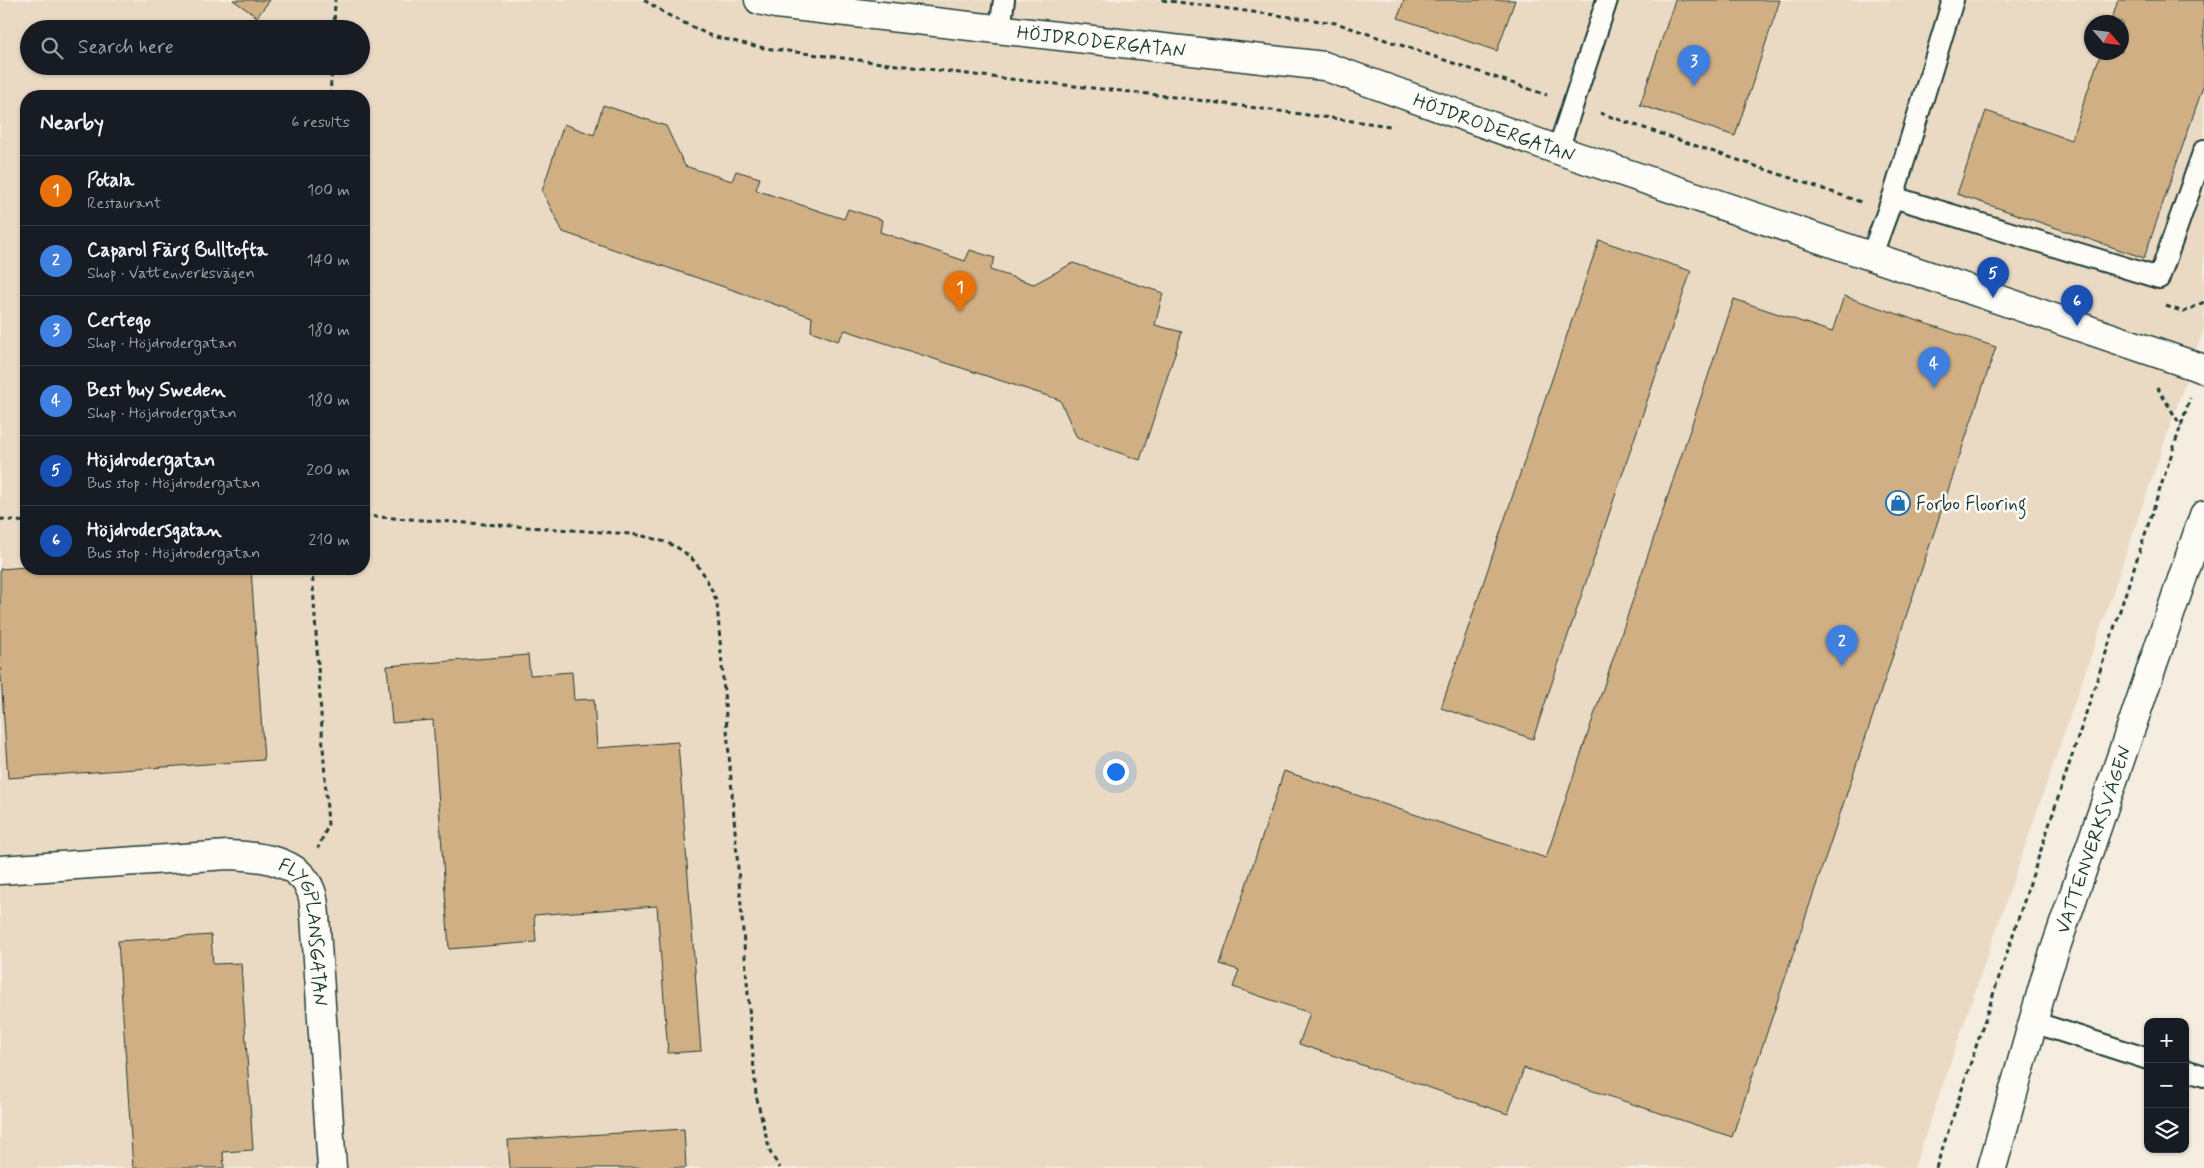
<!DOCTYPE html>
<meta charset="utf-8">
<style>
body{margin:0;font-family:Mynerve,sans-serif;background:#242831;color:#f1f3f6}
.controls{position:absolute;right:15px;bottom:15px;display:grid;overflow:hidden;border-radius:10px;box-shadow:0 1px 4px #0004}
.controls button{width:45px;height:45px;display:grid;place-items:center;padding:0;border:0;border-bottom:1px solid #363941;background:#171b24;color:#f1f3f6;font:25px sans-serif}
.compass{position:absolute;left:2084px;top:15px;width:45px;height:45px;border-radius:50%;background:#171b24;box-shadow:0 1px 4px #0004;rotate:118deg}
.you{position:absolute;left:1115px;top:771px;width:18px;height:18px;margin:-12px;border:4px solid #fff;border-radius:50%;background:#1a73e8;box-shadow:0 0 0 8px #1a73e833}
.badge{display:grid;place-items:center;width:32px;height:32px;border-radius:50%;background:#2563eb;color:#fff;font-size:16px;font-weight:700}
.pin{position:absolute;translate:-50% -41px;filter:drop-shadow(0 1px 2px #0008)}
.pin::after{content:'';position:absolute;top:26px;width:18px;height:15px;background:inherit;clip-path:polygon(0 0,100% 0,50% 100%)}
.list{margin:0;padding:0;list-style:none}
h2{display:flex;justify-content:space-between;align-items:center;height:65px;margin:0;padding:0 20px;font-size:21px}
h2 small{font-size:16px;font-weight:400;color:#9ea1a6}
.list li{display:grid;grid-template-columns:32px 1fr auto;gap:15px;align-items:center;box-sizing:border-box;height:70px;padding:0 20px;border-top:1px solid #363941}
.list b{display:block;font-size:19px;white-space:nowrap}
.list p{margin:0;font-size:16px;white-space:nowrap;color:#9ea1a6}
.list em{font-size:16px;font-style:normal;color:#9ea1a6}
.icon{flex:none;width:28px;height:28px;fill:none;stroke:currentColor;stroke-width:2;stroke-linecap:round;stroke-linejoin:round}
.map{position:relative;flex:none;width:2204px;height:1168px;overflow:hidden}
.search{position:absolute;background:#171b24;box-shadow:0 1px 4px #0004;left:20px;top:20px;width:350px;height:55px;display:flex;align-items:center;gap:12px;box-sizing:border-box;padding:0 18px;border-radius:28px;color:#9ea1a6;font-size:19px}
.panel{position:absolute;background:#171b24;box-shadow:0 1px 4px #0004;left:20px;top:90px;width:350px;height:485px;border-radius:20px}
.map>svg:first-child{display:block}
</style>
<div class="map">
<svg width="2204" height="1168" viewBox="0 0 2204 1168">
<rect width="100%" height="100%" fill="#f4ede0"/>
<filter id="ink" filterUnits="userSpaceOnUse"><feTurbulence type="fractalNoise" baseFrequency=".02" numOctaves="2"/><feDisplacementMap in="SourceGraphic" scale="10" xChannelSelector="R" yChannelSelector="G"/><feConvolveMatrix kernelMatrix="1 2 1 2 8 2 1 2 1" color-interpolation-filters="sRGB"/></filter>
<g filter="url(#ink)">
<path fill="#eadac4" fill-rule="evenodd" d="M0,0H2204V328L1914,1168H0ZM2092,22H2122V52H2092ZM29,29H361V66H29ZM26,96H364V569H26Z"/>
<g fill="#d1af84" stroke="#1f3d34">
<path d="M233,0H270L257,17Z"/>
<path d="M1404,0H1515L1497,51L1398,18Z"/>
<path d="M1675,0H1780L1735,136L1640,105Z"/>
<path d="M2118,0H2204V84L2144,258L1957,194L1986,111L2071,140L2101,52H2122V22H2111Z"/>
<path d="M603,105L666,126L685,166L732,181L736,171L760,178L756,190L844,219L848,209L882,220L880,232L965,261L970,250L995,258L990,270L1034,284L1073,263L1163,293L1155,325L1182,332L1140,460L1077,438L1060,400L845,330L838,341L811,331L812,317L563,232L542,191L564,124L594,135Z"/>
<path d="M1599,240L1691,271L1533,739L1441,708Z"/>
<path d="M1844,296L1996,347L1732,1137L1524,1068L1508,1114L1299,1044L1310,1013L1233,987L1239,970L1220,964L1284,771L1546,858L1734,299L1832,332Z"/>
<path d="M26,567L251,569L264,760L8,778L0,663V569Z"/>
<path d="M528,655L530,675L572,672L574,700L594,699L597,748L678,742L701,1051L668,1053L657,906L534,915L536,942L449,949L433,720L392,723L387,666Z"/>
<path d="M211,935L213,964L241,963L253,1150L223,1152L224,1168H133L118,941Z"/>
<path d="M684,1129L686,1168H510L508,1140Z"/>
</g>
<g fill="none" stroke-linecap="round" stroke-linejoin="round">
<defs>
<g id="lane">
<path d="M1000,29L1004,0"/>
<path d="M1558,150L1607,0"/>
<path d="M1893,197L2159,278L2204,150"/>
<path d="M1871,257L1893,197L1953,0"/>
<path d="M2033,1022L2148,1059"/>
<path d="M2185,1070L2204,1076"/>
</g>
<g id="street">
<path id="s1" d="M759,0L776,4L1324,66L1558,150L2204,369"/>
<path id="s2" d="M0,870L228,855C257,856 299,859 311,891C314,898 314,907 315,915L332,1168"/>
</g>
<g id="secondary">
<path id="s3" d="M1992,1168L2046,976L2204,515"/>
</g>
</defs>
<use href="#lane" stroke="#1f3d34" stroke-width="24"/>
<use href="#street" stroke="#1f3d34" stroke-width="31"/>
<use href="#secondary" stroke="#1f3d34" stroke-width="31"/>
<g stroke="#1f3d34" stroke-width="3" stroke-dasharray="5 4" stroke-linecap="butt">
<path d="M644,0L668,15L711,36L764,48L991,77L1167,96L1390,126"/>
<path d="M1162,0L1336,23L1547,95"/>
<path d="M334,29L335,0"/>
<path d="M330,96L332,66"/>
<path d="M1600,113L1861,202"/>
<path d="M2166,306L2184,312L2204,302"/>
<path d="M2157,387L2181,426"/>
<path d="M364,516L631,534C681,542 699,555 717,603L756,1095L770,1152L780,1168"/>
<path d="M0,519L26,522"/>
<path d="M312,569L328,826L318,848"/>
<path d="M1936,1168L2190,398"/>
</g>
<use href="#lane" stroke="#fdfcf7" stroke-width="20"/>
<use href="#street" stroke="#fdfcf7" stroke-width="28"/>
<use href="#secondary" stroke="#fdfcf7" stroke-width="28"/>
</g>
</g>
<defs>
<symbol id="shop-ring" viewBox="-11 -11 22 22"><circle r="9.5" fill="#fdfcf7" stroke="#1f6fb2" stroke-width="1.5"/><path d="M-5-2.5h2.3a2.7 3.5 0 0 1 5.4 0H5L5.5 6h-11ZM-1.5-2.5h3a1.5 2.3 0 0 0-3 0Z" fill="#1f6fb2"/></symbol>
</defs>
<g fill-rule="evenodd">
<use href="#shop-ring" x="1884" y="489" width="28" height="28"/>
</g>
<g text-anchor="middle" stroke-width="5" stroke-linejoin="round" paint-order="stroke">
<g font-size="19" fill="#1f3d34" stroke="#fdfcf7">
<text dy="7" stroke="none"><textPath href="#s1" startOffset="345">HÖJDRODERGATAN</textPath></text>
<text dy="7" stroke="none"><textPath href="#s1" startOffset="750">HÖJDRODERGATAN</textPath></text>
<text dy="7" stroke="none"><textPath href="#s3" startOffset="344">VATTENVERKSVÄGEN</textPath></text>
<text dy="7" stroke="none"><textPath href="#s2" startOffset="361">FLYGPLANSGATAN</textPath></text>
</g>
<g font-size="19" fill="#1f3d34" stroke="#fdfcf7" text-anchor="start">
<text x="1916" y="510">Forbo Flooring</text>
</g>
</g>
</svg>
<div class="controls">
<button>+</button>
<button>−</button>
<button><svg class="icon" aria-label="layers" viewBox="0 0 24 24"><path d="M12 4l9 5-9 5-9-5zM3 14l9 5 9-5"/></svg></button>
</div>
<svg class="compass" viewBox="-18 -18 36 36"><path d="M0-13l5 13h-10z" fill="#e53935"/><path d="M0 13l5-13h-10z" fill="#9ea1a6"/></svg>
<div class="you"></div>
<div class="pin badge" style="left:960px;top:312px;background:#e8710a">1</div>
<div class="pin badge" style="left:1842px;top:666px;background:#3f7fe0">2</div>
<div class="pin badge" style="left:1694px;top:86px;background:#3f7fe0">3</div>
<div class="pin badge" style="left:1934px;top:388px;background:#3f7fe0">4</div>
<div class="pin badge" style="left:1993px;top:298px;background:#1a4fb4">5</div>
<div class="pin badge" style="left:2077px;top:326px;background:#1a4fb4">6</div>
<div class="search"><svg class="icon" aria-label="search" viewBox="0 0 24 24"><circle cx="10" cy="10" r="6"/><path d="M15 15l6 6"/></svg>Search here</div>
<section class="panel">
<h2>Nearby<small>6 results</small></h2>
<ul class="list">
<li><span class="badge" style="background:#e8710a">1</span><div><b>Potala</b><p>Restaurant</p></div><em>100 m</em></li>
<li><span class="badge" style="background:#3f7fe0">2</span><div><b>Caparol Färg Bulltofta</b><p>Shop · Vattenverksvägen</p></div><em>140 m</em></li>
<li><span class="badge" style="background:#3f7fe0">3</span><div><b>Certego</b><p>Shop · Höjdrodergatan</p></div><em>180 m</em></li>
<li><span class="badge" style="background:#3f7fe0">4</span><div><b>Best buy Sweden</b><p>Shop · Höjdrodergatan</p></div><em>180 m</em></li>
<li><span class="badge" style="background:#1a4fb4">5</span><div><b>Höjdrodergatan</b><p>Bus stop · Höjdrodergatan</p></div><em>200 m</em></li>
<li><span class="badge" style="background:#1a4fb4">6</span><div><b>Höjdrodersgatan</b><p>Bus stop · Höjdrodergatan</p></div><em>210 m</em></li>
</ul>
</section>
</div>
